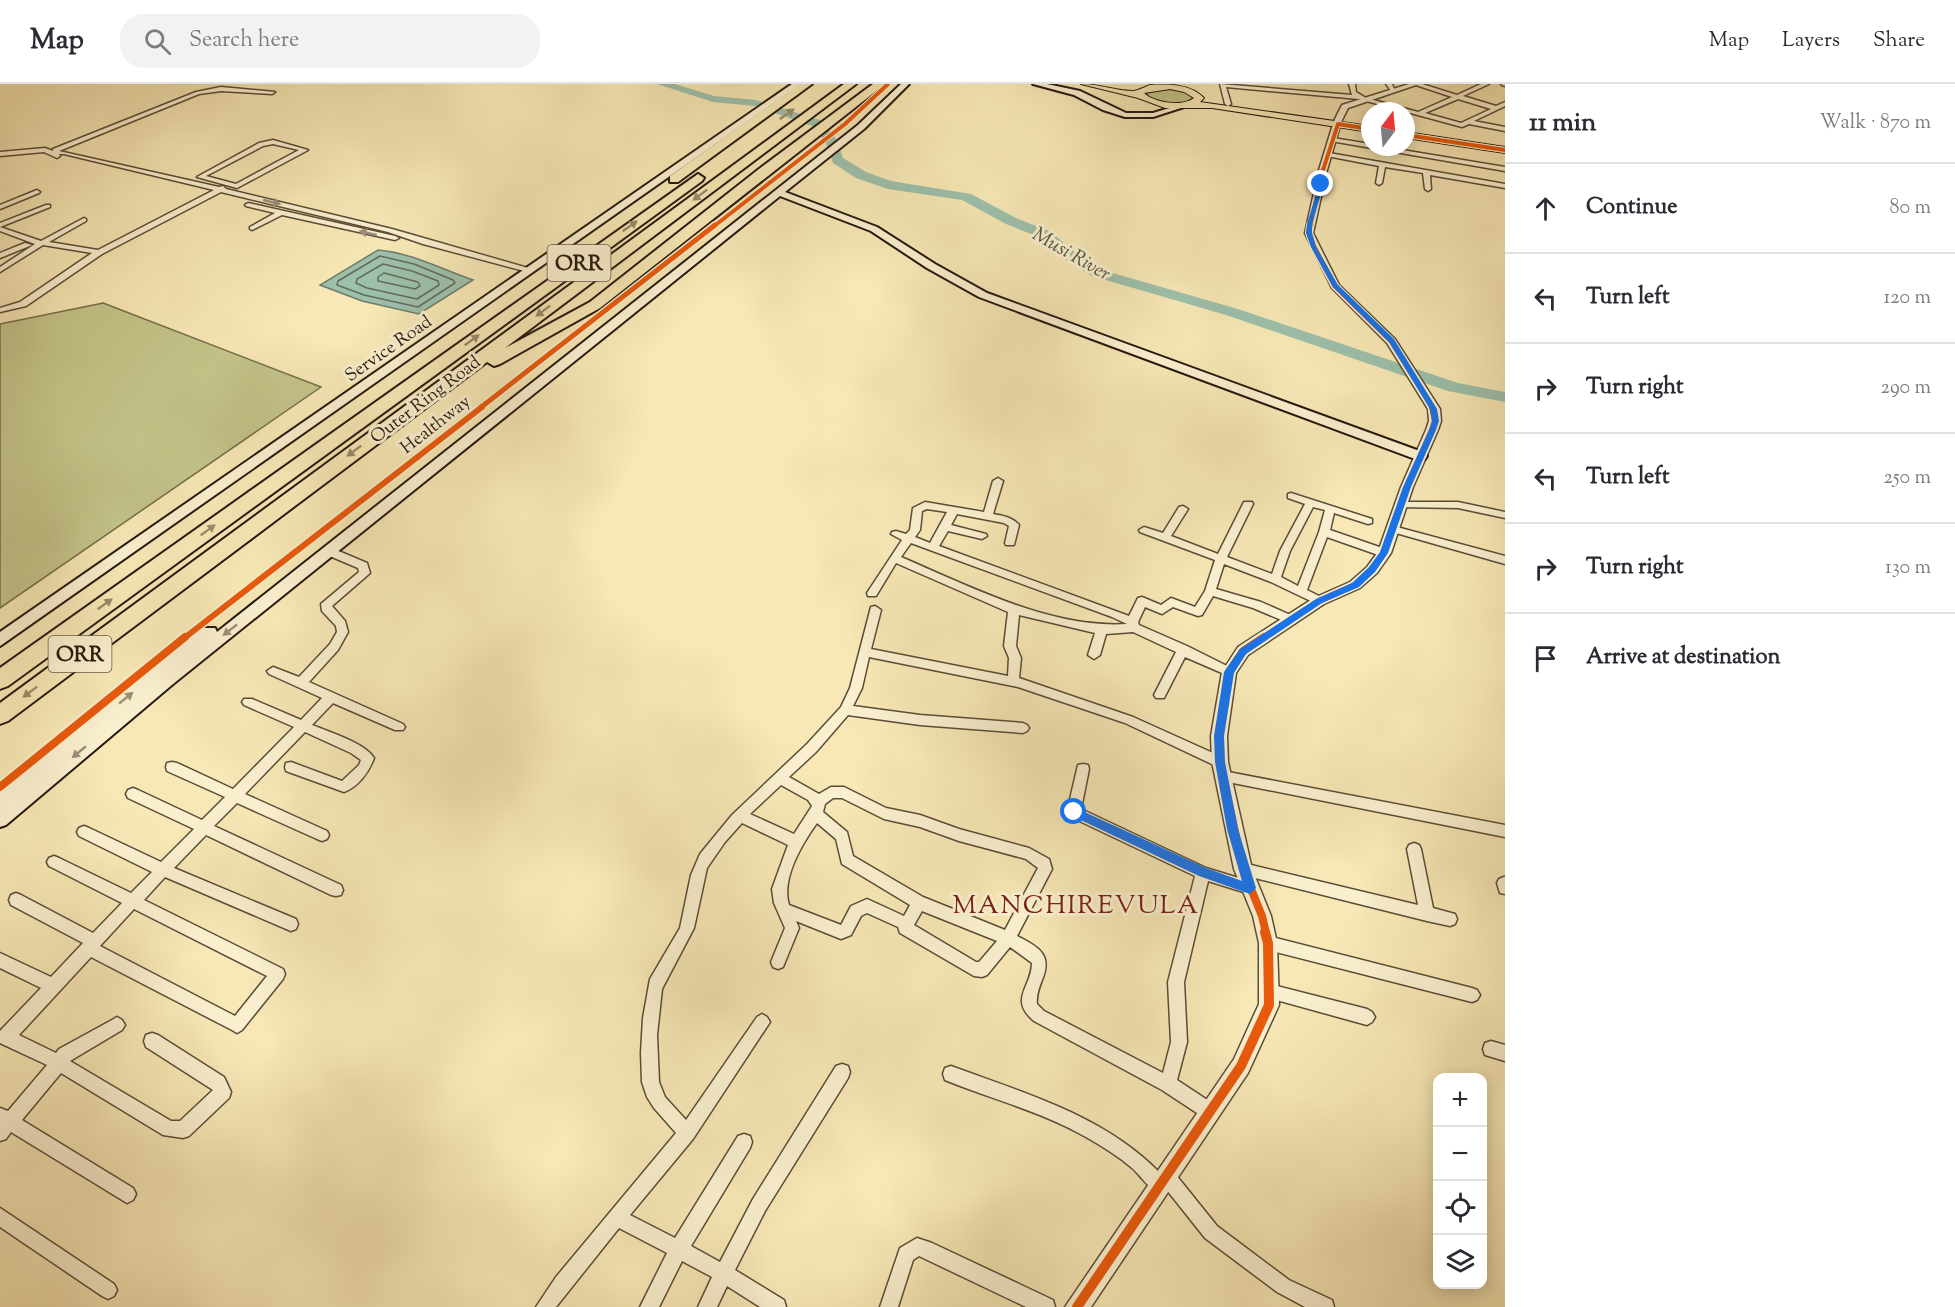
<!DOCTYPE html>
<meta charset="utf-8">
<style>
body{margin:0;font-family:"Sorts Mill Goudy",serif;background:#f2f2f3;color:#2b2b33}
.controls{position:absolute;right:18px;bottom:18px;display:grid;overflow:hidden;border-radius:12px;box-shadow:0 3px 15px #0003}
.controls button{width:54px;height:54px;display:grid;place-items:center;padding:0;border:0;border-bottom:2px solid #e1e1e2;background:#fff;color:#2b2b33;font:30px sans-serif}
.compass{position:absolute;left:1361px;top:18px;width:54px;height:54px;border-radius:50%;background:#fff;box-shadow:0 3px 15px #0003;rotate:16deg}
.stop{position:absolute;width:18px;height:18px;margin:-14px;border:4px solid #1a73e8;border-radius:50%;background:#fff}
.stop.end{background:#1a73e8;border-color:#fff;box-shadow:0 2px 6px #0008}
.list{margin:0;padding:0;list-style:none}
h2{display:flex;justify-content:space-between;align-items:center;height:78px;margin:0;padding:0 24px;font-size:26px}
h2 small{font-size:20px;font-weight:400;color:#7c7c81}
.list li{display:grid;grid-template-columns:39px 1fr auto;gap:18px;align-items:center;box-sizing:border-box;height:90px;padding:0 24px;border-top:2px solid #e1e1e2}
.list b{display:block;font-size:22px;white-space:nowrap}
.list em{font-size:20px;font-style:normal;color:#7c7c81}
.icon{flex:none;width:33px;height:33px;fill:none;stroke:currentColor;stroke-width:2;stroke-linecap:round;stroke-linejoin:round}
.map{position:relative;flex:none;width:1505px;height:1223px;overflow:hidden}
header{display:flex;align-items:center;gap:36px;box-sizing:border-box;height:84px;padding:0 30px;background:#fff;border-bottom:2px solid #e1e1e2}
header strong{font-size:28px}
nav{display:flex;gap:33px;margin-inline-start:auto;font-size:21px}
.search{width:420px;height:54px;background:#f2f2f3;display:flex;align-items:center;gap:15px;box-sizing:border-box;padding:0 21px;border-radius:24px;color:#7c7c81;font-size:22px}
main{display:flex}
aside{flex:1;background:#fff}
.map>svg:first-child{display:block}
</style>
<header>
<strong>Map</strong>
<div class="search"><svg class="icon" aria-label="search" viewBox="0 0 24 24"><circle cx="10" cy="10" r="6"/><path d="M15 15l6 6"/></svg>Search here</div>
<nav><a>Map</a><a>Layers</a><a>Share</a></nav>
</header>
<main>
<div class="map">
<svg width="1505" height="1223" viewBox="0 0 1505 1223">
<rect width="100%" height="100%" fill="#f7e8b5"/>
<filter id="stains"><feTurbulence type="fractalNoise" baseFrequency=".00333" numOctaves="4"/><feColorMatrix values="0 0 0 0 .2 0 0 0 0 .09 0 0 0 0 .02 0 0 0 .5 -.17"/></filter>
<radialGradient id="worn" r=".72"><stop offset=".6" stop-color="#630" stop-opacity="0"/><stop offset="1" stop-color="#630" stop-opacity=".3"/></radialGradient>
<g fill="#c3c489" stroke="#746e4b" stroke-width="1.5">
<path d="M1166,3L1184,7L1192,12V15C1179,23 1157,20 1145,10Z"/>
<path d="M103,219L321,303L0,524V240Z"/>
</g>
<path fill="#9dc0ab" stroke="#6d7d6c" stroke-width="1.5" d="M378,166C412,169 441,185 473,196L419,230L362,217L320,201Z"/>
<g fill="none" stroke-linecap="round" stroke-linejoin="round">
<g stroke="#626c5c" stroke-width="1.5">
<path d="M380,172L414,180L453,196L455,199L418,223L364,211L337,201L338,197Z"/>
<path d="M383,180L412,187L438,197L439,201L417,215L367,204L356,199L357,195Z"/>
<path d="M384,189L418,198L420,202L415,205L378,197V193Z"/>
</g>
<path fill="#9dc0ab" fill-rule="evenodd" d="M657,0H675L714,12L756,16L820,36L837,56L843,74L866,88L891,97L971,110L1016,134L1051,148L1079,172L1102,186L1238,225L1458,299L1505,308V318L1448,307L1226,231L1092,192L1069,178L1041,154L1006,140L962,116L888,105L856,94L833,79L825,57L812,42L755,22L713,18Z"/>
<defs>
<g id="minor">
<path d="M1220,0L1352,11L1349,0H1355L1356,8L1366,14L1418,28L1452,13L1413,0H1422L1457,11L1481,0H1489L1463,12L1496,22L1505,18V22L1474,37L1505,43V47L1469,40L1462,43L1359,15L1226,3L1231,20L1228,22L1225,20ZM1458,15L1491,25L1461,39L1425,29Z"/>
<path d="M1386,0H1392L1395,7H1391Z"/>
<path d="M1501,0H1505V2L1502,1Z"/>
<path d="M221,3L275,8L272,10L221,7L199,10L59,67L219,103L223,102L226,105L392,145L535,186L528,188L423,160L388,148L221,108L102,170L26,222L0,228V224L20,218L92,169L43,161L0,188V183L35,160L0,147V139L46,121H50V123L0,143L41,157L84,134L86,135V137L49,158L98,166L214,106L64,70H59L60,72L57,74L44,68L0,72V68L45,64L53,67V65L196,8Z"/>
<path d="M1333,54L1370,60V63H1384L1505,83V87L1331,57Z"/>
<path d="M273,56L308,66L237,104L197,93L259,59ZM273,60L299,66L236,100L206,92L263,62Z"/>
<path d="M1329,69L1505,100V104L1430,91L1431,105L1428,107L1425,105L1423,89L1385,83L1382,99L1379,101L1376,99L1379,82L1327,72V70Z"/>
<path d="M37,106L40,108L39,109L0,125V121Z"/>
<path d="M248,119L395,152L399,154L395,156L282,131L252,146L250,145V143L275,129L246,122L245,121Z"/>
<path d="M25,159L32,161L0,174V169Z"/>
<path d="M998,394L1003,397L993,430C1003,432 1012,433 1019,441L1014,461H1006L1005,459L1009,442L1004,439L957,430L951,441L986,450L987,452L982,455L948,447L939,462L1129,532L1138,514L1142,513L1161,521L1171,514L1195,523L1205,507L1215,476L1140,448L1139,446L1144,443L1163,449L1179,423L1183,422L1188,425L1171,452L1218,470L1244,418H1252L1253,420L1227,473L1272,490L1280,467L1305,420L1288,414V410L1291,409L1372,435V439L1368,440L1334,429L1330,446L1388,466L1389,469L1384,473L1327,453L1307,506L1323,514L1324,517L1319,521L1271,498L1224,480L1216,505L1261,518L1295,533L1297,536L1295,539L1291,540L1253,524L1213,512L1202,531L1198,532L1173,523L1162,530L1145,523L1138,538L1139,541L1187,562L1233,585L1235,588L1229,592L1185,573L1164,614H1156L1154,611L1176,568L1133,548L1106,550L1100,571L1094,575L1088,571L1095,549L1019,531L1016,562L1021,574L1019,594L1133,633L1224,674L1226,678L1224,682L1220,683L1216,682L1125,639L1018,603L869,573L862,604L853,622L920,631L1023,639L1027,641L1029,644L1027,647L1023,649L920,641L848,631L816,668L789,693L819,710L831,703H844L886,724L920,731L959,745L1029,764L1049,775L1052,785L1017,852C1038,863 1053,870 1042,896C1039,904 1036,911 1037,920L1044,927L1163,989L1171,958L1168,898L1195,792L1069,732L1067,728L1078,681L1083,680L1088,681L1089,685L1081,725L1206,784L1255,799L1257,804L1255,809L1250,810L1208,797L1184,898L1187,958L1177,996L1215,1021L1217,1027L1215,1033L1209,1035L1203,1033L1162,1006L1034,937C1008,915 1032,903 1032,879L1010,863L987,891L982,893L974,892L900,849L898,843L867,829L861,832L851,851L841,855L796,837L799,844L783,883L778,885L773,883L771,878L785,844L774,819L772,805L788,761L742,739L725,758L707,784L694,844L662,905L657,951L659,998L665,1013L686,1036L757,933L762,930L767,933L770,938L693,1055L630,1131L675,1154L738,1052L744,1050L750,1052L752,1058L750,1064L691,1162L720,1178L753,1115L836,982L842,980L848,982L850,988L848,994L765,1127L735,1186L784,1216L786,1223H760L727,1202L717,1223H698L712,1193L682,1177L659,1223H640L667,1169L619,1144L556,1223H536L556,1193L676,1049L654,1024L647,1013L642,998L641,969L643,934L650,895L680,844L691,791L700,770L732,731L807,660L841,623L850,604L871,523L875,522L881,526L871,565L1008,592L1009,574L1004,562L1008,528L896,479L876,512H868L867,509L902,456L891,450L892,448L896,447L906,450L910,446L913,424L925,418L984,428L993,397ZM1313,423L1325,426L1319,448L1298,502L1281,493L1290,467ZM927,425L947,428L930,459L915,453L920,446L922,427ZM911,459L1112,533L1127,540C1051,545 969,502 901,473ZM781,701L808,716L812,722L794,750L750,730ZM833,714H842L884,735L920,743L959,757L1026,775L1038,784L1005,846L923,813L853,772L847,748L823,728L825,720ZM817,739L836,755L842,780L910,821L904,832L867,815L851,822L841,841L789,821C781,795 802,760 817,739ZM922,827L997,857L979,878H976L914,841Z"/>
<path d="M1401,418H1458L1505,428V434L1458,424L1397,423L1396,421Z"/>
<path d="M1393,442L1505,472V480L1389,447V443Z"/>
<path d="M329,463L367,479L370,489L332,522L345,537L348,548L338,566L309,598L403,640L405,643L403,646H395L333,619L312,641C329,648 365,659 374,674C369,688 358,703 344,708L286,687L285,683L286,679L291,678L342,697L359,681L361,676L351,669L305,648L245,710L327,747L329,751L327,755L322,757L317,755L237,719L214,742L341,801L343,806L341,811L336,812L331,811L206,751L174,784L296,835L298,840L296,845L291,847L165,793L144,816L283,885L285,890L283,895L242,946L237,949L232,946L91,873L19,951L56,969L59,965L112,936L117,933L122,936L125,941L122,946L70,977L171,1037H180L213,1006L146,963L144,957L146,951L152,949L158,951L224,993L231,1008L229,1014L189,1052L183,1054L163,1051L61,989L22,1036L133,1104L136,1110L133,1116L127,1119L11,1048L6,1055L0,1057V1024L8,1027L47,981L0,959V947L41,904L0,884V869L51,893L83,859L11,821L9,816L11,811L16,809L21,811L93,849L122,819L49,782L47,778L49,774L54,772L59,774L131,809L152,788L79,752L77,748L79,744L84,742L89,744L161,778L194,745L128,714L126,710L128,706L133,704L138,706L202,736L225,713L167,687L166,683L167,679L172,678L177,679L233,705L294,643L244,621L242,618L244,615H252L301,636L322,614L269,590L267,587L273,583L299,593L330,560L337,548L336,542L322,527L321,520L359,488L358,484L325,470L324,467ZM134,825L267,892L235,932L100,862Z"/>
<path d="M1223,687L1505,741V753L1223,697L1218,696L1217,692L1218,688Z"/>
<path d="M1414,759L1419,761L1421,765L1433,824L1455,830L1457,835L1455,840L1450,842L1427,837L1243,791L1238,789L1236,785L1238,781L1243,779L1418,821L1407,765L1409,761Z"/>
<path d="M1504,793H1505V810L1500,809L1497,799L1499,795Z"/>
<path d="M1268,852L1472,904L1477,906L1480,911L1477,916L1472,918L1268,866L1263,864L1261,859L1263,854Z"/>
<path d="M1269,900L1367,925L1372,928L1375,933L1372,938L1367,941L1269,914L1264,912L1261,907L1264,902Z"/>
<path d="M1491,957L1505,961V977L1485,971L1483,965L1485,959Z"/>
<path d="M951,982C1024,1009 1103,1031 1159,1088L1166,1083L1172,1086L1217,1142L1289,1196L1332,1216L1334,1223H1305L1277,1208L1205,1154L1166,1105L1159,1109C1148,1104 1141,1092 1132,1084C1118,1072 1102,1062 1086,1053C1042,1028 992,1015 945,996L943,990L945,984Z"/>
<path d="M0,1124L114,1200L117,1206L114,1212L108,1215L102,1212L0,1143Z"/>
<path d="M917,1154L932,1159L1053,1216L1055,1223H1026L919,1172L913,1176L898,1223H880L900,1164Z"/>
</g>
<path id="tertiary" d="M1409,0H1419L1348,24L1341,38L1327,86L1313,149L1339,201L1395,255L1440,325L1441,337L1438,346L1413,403L1391,469L1377,489L1360,504L1324,520L1248,571L1236,589L1227,652L1228,678L1252,785L1271,832L1277,859L1279,921L1248,989L1091,1223H1065L1234,975L1259,920V859L1253,832L1234,785L1212,678L1211,652L1222,588L1238,563L1314,514L1350,498L1367,483L1378,468L1401,403L1426,346L1429,337L1428,325L1387,259L1332,204L1305,149L1319,86L1334,37L1342,21Z"/>
<g id="secondary">
<path d="M792,0H801L0,562V548Z"/>
<path d="M901,0H909L864,45L785,108L877,143L935,180L987,209L1425,369L1427,372L1425,375H1415L979,213L927,184L871,147L780,112L173,600L6,741L0,743V706L203,544H215L217,548L858,41Z"/>
<path d="M1033,0H1047L1080,7L1126,29H1153L1183,20L1187,22L1153,33H1125L1103,26L1074,11Z"/>
</g>
<g id="primary">
<path d="M1081,0C1098,0 1118,7 1133,7C1137,7 1145,3 1150,1C1168,0 1191,0 1204,14L1200,18L1370,42V48L1212,24H1165L1138,14ZM1170,5L1184,8L1194,14C1183,23 1154,19 1144,9Z"/>
<path d="M1406,48L1505,63V69L1406,54Z"/>
</g>
<g id="motorway">
<path d="M800,0H812L678,98H670V92Z"/>
<path d="M844,0H856L505,264L590,218L759,85L873,0H885L600,224L500,280L494,282L487,278L8,637L0,640V619Z"/>
<path d="M698,90L704,94L702,97L8,602L0,605V584Z"/>
</g>
</defs>
<use href="#minor" stroke="#5a4c37" stroke-width="3"/>
<use href="#tertiary" stroke="#5a4c37" stroke-width="3"/>
<use href="#secondary" stroke="#26180d" stroke-width="4"/>
<use href="#primary" stroke="#26180d" stroke-width="2"/>
<use href="#motorway" stroke="#26180d" stroke-width="4"/>
<use href="#minor" fill="#faf0cf" fill-rule="evenodd"/>
<use href="#tertiary" fill="#faf0cf" fill-rule="evenodd"/>
<use href="#secondary" fill="#faf0cf" fill-rule="evenodd"/>
<use href="#primary" fill="#f7e8b5" fill-rule="evenodd"/>
<use href="#motorway" fill="#f7e8b5" fill-rule="evenodd"/>
<defs>
<g id="cycleway-far4">
<path d="M1406,51L1505,66"/>
<path d="M713,143L845,40L888,0"/>
<path d="M1310,143L1323,86L1338,40L1370,45"/>
</g>
<g id="cycleway-far3">
<path d="M1310,141L1309,149L1314,163L1335,202L1391,257L1433,324"/>
<path d="M480,324L715,141"/>
</g>
<g id="cycleway-far2">
<path d="M183,555L482,323"/>
<path d="M1261,555L1319,517L1355,501L1372,486L1384,469L1407,403L1432,346L1435,337L1432,323"/>
</g>
<g id="cycleway-far1">
<path d="M1264,553L1243,567L1229,588L1219,652L1220,678L1243,785L1262,832L1266,849"/>
<path d="M0,703L185,553"/>
</g>
<path id="cycleway" d="M1077,1223L1241,982L1269,921L1268,859L1265,848"/>
</defs>
<use href="#cycleway-far4" stroke="#faf0cf" stroke-width="6"/>
<use href="#cycleway-far3" stroke="#faf0cf" stroke-width="8"/>
<use href="#cycleway-far2" stroke="#faf0cf" stroke-width="9"/>
<use href="#cycleway-far1" stroke="#faf0cf" stroke-width="12"/>
<use href="#cycleway" stroke="#faf0cf" stroke-width="14"/>
<use href="#cycleway-far4" stroke="#e8590c" stroke-width="4"/>
<use href="#cycleway-far3" stroke="#e8590c" stroke-width="5"/>
<use href="#cycleway-far2" stroke="#e8590c" stroke-width="6"/>
<use href="#cycleway-far1" stroke="#e8590c" stroke-width="8"/>
<use href="#cycleway" stroke="#e8590c" stroke-width="10"/>
</g>
<defs><path id="oneway-solid" d="M-6-.8H1V-3.2L6.5 0L1 3.2V.8H-6Z" transform="scale(1.5)"/></defs>
<g fill="#998a69">
<use href="#oneway-solid" transform="translate(787 30) rotate(-36)"/>
<use href="#oneway-solid" transform="translate(700 111) rotate(143)"/>
<use href="#oneway-solid" transform="translate(630 142) rotate(-36)"/>
<use href="#oneway-solid" transform="translate(543 227) rotate(143)"/>
<use href="#oneway-solid" transform="translate(472 256) rotate(-36)"/>
<use href="#oneway-solid" transform="translate(354 367) rotate(143)"/>
<use href="#oneway-solid" transform="translate(208 446) rotate(-36)"/>
<use href="#oneway-solid" transform="translate(105 520) rotate(-36)"/>
<use href="#oneway-solid" transform="translate(30 608) rotate(143)"/>
</g>
<g fill="#9b8f78">
<use href="#oneway-solid" transform="translate(272 118) rotate(13)"/>
<use href="#oneway-solid" transform="translate(368 149) rotate(-167)"/>
<use href="#oneway-solid" transform="translate(230 546) rotate(142)"/>
<use href="#oneway-solid" transform="translate(126 614) rotate(-39)"/>
<use href="#oneway-solid" transform="translate(79 668) rotate(140)"/>
</g>
<path fill="#1a73e8" d="M1321,99L1324,100L1312,140V149L1316,163L1338,201L1394,255L1437,325L1439,337L1436,346L1411,403L1388,469L1375,488L1359,503L1322,519L1246,570L1234,589L1224,652L1225,678L1238,745L1256,804L1250,810L1199,792L1070,731L1068,728L1070,725H1078L1206,784L1242,797L1227,745L1215,678L1214,652L1224,588L1240,565L1316,515L1352,499L1369,483L1380,468L1403,403L1429,346L1432,337L1430,325L1389,258L1333,203L1311,163L1306,149L1307,140L1319,100Z"/>
<g text-anchor="middle" stroke-width="6" stroke-linejoin="round" paint-order="stroke">
<g font-size="18" fill="#26180d" stroke="#faf0cf">
<text transform="translate(388 264) rotate(-35)" y="6">Service Road</text>
<text transform="translate(425 315) rotate(-37)" y="6">Outer Ring Road</text>
<text transform="translate(435 340) rotate(-38)" y="6">Healthway</text>
</g>
<g font-size="20" font-style="italic" fill="#505344" stroke="#faf0cf">
<text transform="translate(1072 169) rotate(30)" y="7">Musi River</text>
</g>
<g fill="#faf0cf" stroke="#665947" stroke-width="1.5">
<rect x="547.5" y="161" width="63" height="36" rx="4.5"/>
<rect x="48.5" y="552" width="63" height="36" rx="4.5"/>
</g>
<g font-size="21" font-weight="bold" fill="#26180d">
<text x="579" y="186">ORR</text>
<text x="80" y="577">ORR</text>
</g>
<g font-size="26" letter-spacing="1.5" fill="#7a1f14" stroke="#faf0cf">
<text x="1076" y="829">MANCHIREVULA</text>
</g>
</g>
<rect width="100%" height="100%" filter="url(#stains)"/>
<rect width="100%" height="100%" fill="url(#worn)"/>
</svg>
<div class="controls">
<button>+</button>
<button>−</button>
<button><svg class="icon" aria-label="locate" viewBox="0 0 24 24"><circle cx="12" cy="12" r="6"/><path d="M12 2v4M12 18v4M2 12h4M18 12h4"/></svg></button>
<button><svg class="icon" aria-label="layers" viewBox="0 0 24 24"><path d="M12 4l9 5-9 5-9-5zM3 14l9 5 9-5"/></svg></button>
</div>
<svg class="compass" viewBox="-18 -18 36 36"><path d="M0-13l5 13h-10z" fill="#e53935"/><path d="M0 13l5-13h-10z" fill="#7c7c81"/></svg>
<div class="stop" style="left:1074px;top:728px"></div>
<div class="stop end" style="left:1321px;top:100px"></div>
</div>
<aside>
<h2>11 min<small>Walk · 870 m</small></h2>
<ul class="list">
<li><svg class="icon" aria-label="ahead" viewBox="0 0 24 24"><path d="M12 20V5M6 11l6-6 6 6"/></svg><div><b>Continue</b></div><em>80 m</em></li>
<li><svg class="icon" aria-label="left" viewBox="0 0 24 24"><path d="M17 20v-9H6M10 6l-5 5 5 5"/></svg><div><b>Turn left</b></div><em>120 m</em></li>
<li><svg class="icon" aria-label="right" viewBox="0 0 24 24"><path d="M7 20v-9h11M14 6l5 5-5 5"/></svg><div><b>Turn right</b></div><em>290 m</em></li>
<li><svg class="icon" aria-label="left" viewBox="0 0 24 24"><path d="M17 20v-9H6M10 6l-5 5 5 5"/></svg><div><b>Turn left</b></div><em>250 m</em></li>
<li><svg class="icon" aria-label="right" viewBox="0 0 24 24"><path d="M7 20v-9h11M14 6l5 5-5 5"/></svg><div><b>Turn right</b></div><em>130 m</em></li>
<li><svg class="icon" aria-label="arrive" viewBox="0 0 24 24"><path d="M6 21V4h12l-3 4 3 4H6"/></svg><div><b>Arrive at destination</b></div></li>
</ul>
</aside>
</main>
